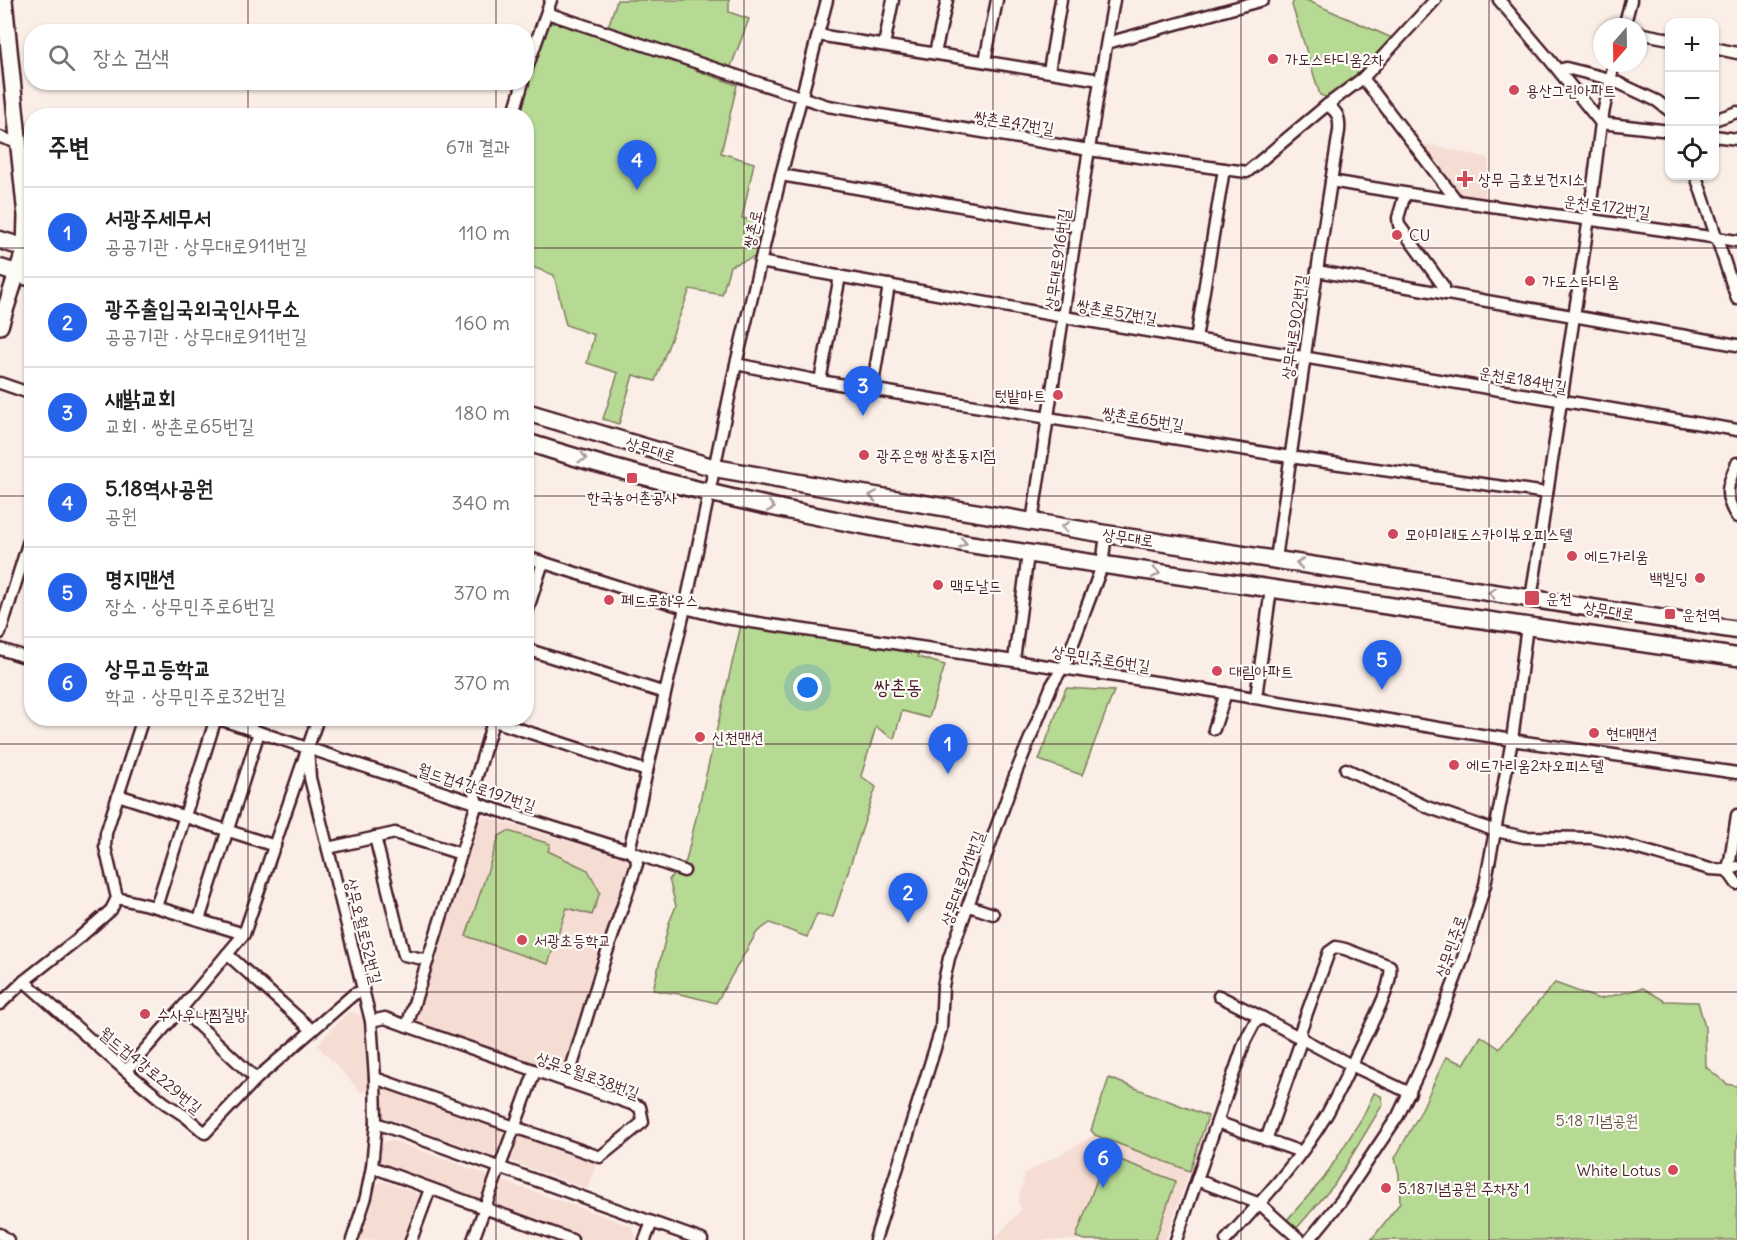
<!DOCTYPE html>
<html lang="ko">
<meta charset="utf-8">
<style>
body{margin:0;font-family:Delius,"Poor Story",sans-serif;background:#f2f2f2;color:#222}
.controls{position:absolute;right:18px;top:18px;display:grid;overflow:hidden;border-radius:12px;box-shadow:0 2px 4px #0004}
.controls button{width:54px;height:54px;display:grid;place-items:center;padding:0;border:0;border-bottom:2px solid #e0e0e0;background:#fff;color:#222;font:30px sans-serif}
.compass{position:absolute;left:1593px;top:18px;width:54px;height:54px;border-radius:50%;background:#fff;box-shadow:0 2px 4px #0004;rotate:200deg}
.you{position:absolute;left:808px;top:688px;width:21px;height:21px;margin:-15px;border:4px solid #fff;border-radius:50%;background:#1a73e8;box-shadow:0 0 0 9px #1a73e833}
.badge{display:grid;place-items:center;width:39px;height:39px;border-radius:50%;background:#2563eb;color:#fff;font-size:20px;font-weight:700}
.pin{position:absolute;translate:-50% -50px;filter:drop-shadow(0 2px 3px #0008)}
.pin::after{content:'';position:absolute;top:32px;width:21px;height:18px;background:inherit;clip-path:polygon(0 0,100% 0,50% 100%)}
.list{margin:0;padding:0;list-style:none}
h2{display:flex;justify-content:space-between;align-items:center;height:78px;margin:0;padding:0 24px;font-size:26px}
h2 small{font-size:20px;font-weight:400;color:#767676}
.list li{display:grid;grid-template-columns:39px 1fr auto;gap:18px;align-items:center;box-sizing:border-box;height:90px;padding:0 24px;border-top:2px solid #e0e0e0}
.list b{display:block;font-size:22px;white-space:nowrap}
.list p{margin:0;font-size:20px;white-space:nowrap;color:#767676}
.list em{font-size:20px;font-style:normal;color:#767676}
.icon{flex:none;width:33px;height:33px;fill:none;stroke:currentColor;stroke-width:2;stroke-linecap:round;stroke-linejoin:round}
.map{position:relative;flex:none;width:1737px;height:1240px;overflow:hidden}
.search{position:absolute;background:#fff;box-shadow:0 2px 4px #0004;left:24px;top:24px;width:510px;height:66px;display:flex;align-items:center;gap:15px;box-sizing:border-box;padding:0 21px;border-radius:24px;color:#767676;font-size:22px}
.panel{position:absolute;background:#fff;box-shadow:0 2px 4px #0004;left:24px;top:108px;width:510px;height:618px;border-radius:24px}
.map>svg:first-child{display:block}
</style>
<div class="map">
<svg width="1737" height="1240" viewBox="0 0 1737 1240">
<rect width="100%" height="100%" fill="#faeee7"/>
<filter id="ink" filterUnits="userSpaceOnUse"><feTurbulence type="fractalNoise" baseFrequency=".0167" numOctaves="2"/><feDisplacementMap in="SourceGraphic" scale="12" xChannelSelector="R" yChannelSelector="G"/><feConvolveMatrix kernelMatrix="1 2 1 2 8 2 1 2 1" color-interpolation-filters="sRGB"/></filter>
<g filter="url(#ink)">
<g fill="#f6ddd3">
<path d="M1411,141L1489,158L1484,202L1460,199Z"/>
<path d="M479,815L630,859L561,1076L417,1027L414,1020Z"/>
<path d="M349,1011L362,1016L370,1083L363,1094L317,1045Z"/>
<path d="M390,1089L503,1129L504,1135L497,1154L492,1156L385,1117L381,1112L380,1102L381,1093Z"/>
<path d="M523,1135L597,1163L587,1189L510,1161L508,1156L515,1139Z"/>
<path d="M1095,1135L1190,1171L1165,1240H993L1022,1209L1018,1202L1025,1173Z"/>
<path d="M391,1140L485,1174L489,1182L482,1199L478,1201L383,1167L381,1160V1146L383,1142Z"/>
<path d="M383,1181L416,1193L420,1201L405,1240H360L372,1207L376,1185Z"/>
<path d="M506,1182L631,1226L636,1237L635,1240H586L496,1207L494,1203L502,1183Z"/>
</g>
<g fill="#b6d993" stroke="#807c5f" stroke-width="1.5">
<path d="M617,0H729V12L749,19L730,69L698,60L695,70L737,85L721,153L754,163L742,218L764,223L755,257L730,266L722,295L690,289L655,381L633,375L619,424L603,419L618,373L587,363L594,335L566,325L554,275L527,265L526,116H517L545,30L551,23H556L604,39Z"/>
<path d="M1294,0H1306L1392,38C1381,62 1349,83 1328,98L1320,95L1292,5Z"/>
<path d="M741,625L919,651L918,657L945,665L929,718L902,711L894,739L876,727L861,776L876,787L833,917L817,914L807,937L770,923L757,932L716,1003L685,995L653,990L669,923L676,906L669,879L686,861Z"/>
<path d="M1066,688L1114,691L1082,775L1039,760Z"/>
<path d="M508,831L550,844L548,851L588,870L600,892L592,915L567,908L548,964L466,936L499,836Z"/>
<path d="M1555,983L1599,999L1643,988L1665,1001L1698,1002L1705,1027L1706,1067L1727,1084L1737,1086V1240H1371L1400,1203L1399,1174L1395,1158L1420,1113L1446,1057L1464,1064L1481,1036L1499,1048Z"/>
<path d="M1109,1078L1208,1116L1190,1171L1095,1135L1091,1130Z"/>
<path d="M1374,1093L1381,1096L1383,1104L1334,1185L1296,1229L1286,1221L1324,1178L1362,1118Z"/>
<path d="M1112,1157L1176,1181L1155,1240H1085L1076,1237L1104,1160Z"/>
</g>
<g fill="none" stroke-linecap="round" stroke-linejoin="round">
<defs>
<g id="street">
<path d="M1499,0L1549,59L1601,123L1670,131"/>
<path d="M547,13L828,106L1089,150L1224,169L1196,339"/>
<path d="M1624,27L1631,0"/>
<path d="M1638,33L1670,39"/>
<path d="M818,35L1100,80"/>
<path d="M1107,43L1263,0"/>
<path d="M884,45L893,0"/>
<path d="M1714,48L1737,53"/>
<path d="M935,53L947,0"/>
<path d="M985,61L997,0"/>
<path d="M1559,70L1566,68L1610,79L1657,101L1670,111"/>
<path d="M526,71L551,0"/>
<path d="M1049,71L1061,0"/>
<path d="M1363,78L1457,201"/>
<path d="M513,116L523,82"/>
<path d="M1714,120L1737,112"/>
<path d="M1714,136L1737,139"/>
<path d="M0,137L18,143"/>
<path d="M1224,169L1247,172L1327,105L1363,78L1435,0"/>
<path d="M781,175L1076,226"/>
<path d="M1696,176L1737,299"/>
<path d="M1331,181C1466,205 1602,220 1737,241"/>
<path d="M1405,194L1398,218L1399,225L1444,287V294"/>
<path d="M760,262L1064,317L1737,430"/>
<path d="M1317,271L1737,345"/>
<path d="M736,364L820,381L1290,457L1547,493"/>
<path d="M820,381L840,276"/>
<path d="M0,383L32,394"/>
<path d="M872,390L889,285"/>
<path d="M1737,463C1727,485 1723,496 1737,517"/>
<path d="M1032,522C1059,348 1083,173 1114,0"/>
<path d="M526,557L685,608L725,618L1169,684L1512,740L1737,773"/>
<path d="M1276,559L1317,271L1339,131C1340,118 1338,112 1327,105"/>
<path d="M1531,599L1589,218L1601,123L1614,63"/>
<path d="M526,615L543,562"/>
<path d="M0,633L32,531"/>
<path d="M0,649L32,659"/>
<path d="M526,649L665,693"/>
<path d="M1014,660L1028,554"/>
<path d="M1256,697L1271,589"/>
<path d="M485,718L647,771"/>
<path d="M1214,729L1226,693"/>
<path d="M308,748L310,778L371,1021L375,1078L376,1123L372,1167L366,1197L352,1240"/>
<path d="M1346,769L1427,807L1496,831L1524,837L1591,838L1624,845L1710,869L1727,870L1737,867"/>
<path d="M118,795L275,846"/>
<path d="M1737,815L1730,861L1727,870L1737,884"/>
<path d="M375,837L404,955L428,960"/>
<path d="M328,848L395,833L461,854"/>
<path d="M117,898L156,907L244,934"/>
<path d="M969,906L993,914"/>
<path d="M156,907L216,718L494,809L629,851L684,871"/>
<path d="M199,920L259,732"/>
<path d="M227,954L312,1030"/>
<path d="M24,981L80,937L111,910L117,898L105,847L106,833L143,718"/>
<path d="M1219,996L1263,1018"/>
<path d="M0,1004L24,981L126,1071L165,1103L185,1116L205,1133L256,1079L354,994L363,991"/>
<path d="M181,1009L256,1079"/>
<path d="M371,1021L385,1018L407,1026"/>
<path d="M126,1071L181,1009L244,934L318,718"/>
<path d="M375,1078L600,1157L643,1122L640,1107L407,1026L477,803L473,789L494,718"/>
<path d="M567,1082L605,958L637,864L636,856L629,851L647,771L685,608L736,364L781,175L827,0"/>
<path d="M1217,1122L1301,1152"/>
<path d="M376,1123L702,1240"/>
<path d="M372,1167L572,1240"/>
<path d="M1197,1180L1260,1204L1300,1240"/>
<path d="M0,1234L8,1240"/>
<path d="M411,1240L430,1189"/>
<path d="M473,1240L535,1071"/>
<path d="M645,1240L652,1222"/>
<path d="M875,1240L941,1029L943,986L949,958L1017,770L1052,685L1066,662L1102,566L1106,534"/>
<path d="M1176,1240L1245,1041L1255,1022L1263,1018L1351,1065L1410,1093"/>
<path d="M1226,1240C1262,1201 1300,1160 1327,1114C1342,1087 1354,1058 1368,1031C1376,1014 1393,984 1390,966L1345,949L1336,947L1329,952L1300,1032L1302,1038L1266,1140"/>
<path d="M1309,1240L1341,1201L1398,1116L1425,1059L1463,958L1485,885L1512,740L1527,626"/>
</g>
<path id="secondary" d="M0,326L25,248L26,216L4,0"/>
<g id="primary">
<path d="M0,240L32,250"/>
<path d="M0,268L32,278"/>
<path d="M526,412L715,468L845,491L1106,534L1737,630"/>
<path d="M526,442C761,517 1005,552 1247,585C1411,608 1574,633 1737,657"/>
</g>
</defs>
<use href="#street" stroke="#4a1f2b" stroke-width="15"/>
<use href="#secondary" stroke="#4a1f2b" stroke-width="20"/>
<use href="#primary" stroke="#4a1f2b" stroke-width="21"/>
<use href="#street" stroke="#fdfcf7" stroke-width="10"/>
<use href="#secondary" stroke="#fdfcf7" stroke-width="15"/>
<use href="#primary" stroke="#fdfcf7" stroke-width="16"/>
</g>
<defs><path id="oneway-chevron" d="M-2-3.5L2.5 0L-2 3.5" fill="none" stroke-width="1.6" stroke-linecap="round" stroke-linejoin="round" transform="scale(1.5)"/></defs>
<g stroke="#ac999b">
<use href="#oneway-chevron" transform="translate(583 458) rotate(16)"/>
<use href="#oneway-chevron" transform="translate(873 496) rotate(-171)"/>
<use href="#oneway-chevron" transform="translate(771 507) rotate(12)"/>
<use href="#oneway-chevron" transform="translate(1065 527) rotate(-171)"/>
<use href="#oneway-chevron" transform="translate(963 543) rotate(10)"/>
<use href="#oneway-chevron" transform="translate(1300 563) rotate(-171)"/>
<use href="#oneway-chevron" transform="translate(1156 573) rotate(8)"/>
<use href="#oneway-chevron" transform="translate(1492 593) rotate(-171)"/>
</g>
</g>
<path fill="none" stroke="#4a1f2b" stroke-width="1.5" stroke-opacity="0.55" d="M248,0V32M496,0V32M744,0V1240M993,0V1240M1241,0V1240M1489,0V1240M248,82V116M496,82V116M0,248H32M526,248H1737M0,496H32M526,496H1737M248,718V1240M496,718V1240M0,744H1737M0,992H1737"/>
<g fill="#d1495b" stroke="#fdfcf7" stroke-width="2">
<circle cx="1273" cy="59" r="6"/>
<circle cx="1514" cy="90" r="6"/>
<path d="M1462 170h6v6h6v6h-6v6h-6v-6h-6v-6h6z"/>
<circle cx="1397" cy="235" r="6"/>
<circle cx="1530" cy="281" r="6"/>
<circle cx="1058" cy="395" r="6"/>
<circle cx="864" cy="455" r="6"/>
<rect x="626" y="472" width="12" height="12" rx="3"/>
<circle cx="1393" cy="534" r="6"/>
<circle cx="1572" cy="556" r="6"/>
<circle cx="1700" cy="578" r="6"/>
<circle cx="938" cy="585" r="6"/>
<rect x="1524" y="590" width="16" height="16" rx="3"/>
<circle cx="609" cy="600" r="6"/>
<rect x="1664" y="608" width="12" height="12" rx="3"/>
<circle cx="1217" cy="671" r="6"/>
<circle cx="1594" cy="733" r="6"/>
<circle cx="700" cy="737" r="6"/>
<circle cx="1454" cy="765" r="6"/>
<circle cx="522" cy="940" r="6"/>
<circle cx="145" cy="1014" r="6"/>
<circle cx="1673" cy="1170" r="6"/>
<circle cx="1386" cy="1188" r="6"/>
</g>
<g text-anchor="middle" stroke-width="4.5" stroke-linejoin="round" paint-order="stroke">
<g font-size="16" fill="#4a1f2b" stroke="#fdfcf7" text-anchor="start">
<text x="1285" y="65">가도스타디움2차</text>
<text x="1526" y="96">용산그린아파트</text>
<text x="1478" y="185">상무 금호보건지소</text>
<text x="1409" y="241">CU</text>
<text x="1542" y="287">가도스타디움</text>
<text x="1046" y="401" text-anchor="end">텃밭마트</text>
<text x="876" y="461">광주은행 쌍촌동지점</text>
<text x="632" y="503" text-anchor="middle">한국농어촌공사</text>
<text x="1405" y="540">모아미래도스카이뷰오피스텔</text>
<text x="1584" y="562">에드가리움</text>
<text x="1688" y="584" text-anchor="end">백빌딩</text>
<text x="950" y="591">맥도날드</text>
<text x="1546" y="604">운천</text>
<text x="621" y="606">페드로하우스</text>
<text x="1682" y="620">운천역</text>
<text x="1229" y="677">대림아파트</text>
<text x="1606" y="739">현대맨션</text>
<text x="712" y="743">신천맨션</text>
<text x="1466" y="771">에드가리움2차오피스텔</text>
<text x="534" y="946">서광초등학교</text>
<text x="157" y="1020">수사우나찜질방</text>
<text x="1661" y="1176" text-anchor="end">White Lotus</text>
<text x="1398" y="1194">5.18기념공원 주차장 1</text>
</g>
<g font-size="16" fill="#4a1f2b" stroke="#fdfcf7">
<text transform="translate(1014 122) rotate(9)" y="6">쌍촌로47번길</text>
<text transform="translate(1607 206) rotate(8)" y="6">운천로172번길</text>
<text transform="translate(752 229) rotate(-77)" y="6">쌍촌로</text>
<text transform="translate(1057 259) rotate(-82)" y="6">상무대로916번길</text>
<text transform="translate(1117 311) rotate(10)" y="6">쌍촌로57번길</text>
<text transform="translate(1294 327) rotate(-82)" y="6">상무대로902번길</text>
<text transform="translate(1523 379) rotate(10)" y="6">운천로184번길</text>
<text transform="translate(1143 418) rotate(9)" y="6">쌍촌로65번길</text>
<text transform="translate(651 449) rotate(17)" y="6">상무대로</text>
<text transform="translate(1128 537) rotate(8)" y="6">상무대로</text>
<text transform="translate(1609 610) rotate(9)" y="6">상무대로</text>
<text transform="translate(1101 658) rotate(9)" y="6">상무민주로6번길</text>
<text transform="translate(477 787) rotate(18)" y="6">월드컵4강로197번길</text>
<text transform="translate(962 878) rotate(-70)" y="6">상무대로911번길</text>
<text transform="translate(364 931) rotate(76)" y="6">상무오월로52번길</text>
<text transform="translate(1450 946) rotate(-71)" y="6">상무민주로</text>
<text transform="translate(151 1070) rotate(39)" y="6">월드컵4강로229번길</text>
<text transform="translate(588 1075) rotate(20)" y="6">상무오월로38번길</text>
</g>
<g font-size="16" fill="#6a574a" stroke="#fdfcf7">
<text x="1597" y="1126">5·18 기념공원</text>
</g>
<g font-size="20" fill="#4a1f2b" stroke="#fdfcf7">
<text x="898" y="694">쌍촌동</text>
</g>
</g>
</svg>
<div class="controls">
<button>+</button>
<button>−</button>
<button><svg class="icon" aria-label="locate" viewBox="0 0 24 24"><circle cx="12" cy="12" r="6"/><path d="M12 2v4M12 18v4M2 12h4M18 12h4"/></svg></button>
</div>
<svg class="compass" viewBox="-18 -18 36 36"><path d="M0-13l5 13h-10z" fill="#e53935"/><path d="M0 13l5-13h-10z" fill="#767676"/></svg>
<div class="you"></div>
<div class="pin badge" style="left:948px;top:774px">1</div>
<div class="pin badge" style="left:908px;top:923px">2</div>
<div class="pin badge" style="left:863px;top:416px">3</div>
<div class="pin badge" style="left:637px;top:190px">4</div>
<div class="pin badge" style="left:1382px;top:690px">5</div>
<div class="pin badge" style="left:1103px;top:1188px">6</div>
<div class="search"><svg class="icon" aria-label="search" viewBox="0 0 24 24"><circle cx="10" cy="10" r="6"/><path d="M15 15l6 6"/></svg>장소 검색</div>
<section class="panel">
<h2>주변<small>6개 결과</small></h2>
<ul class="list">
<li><span class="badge">1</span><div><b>서광주세무서</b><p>공공기관 · 상무대로911번길</p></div><em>110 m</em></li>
<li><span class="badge">2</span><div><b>광주출입국외국인사무소</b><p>공공기관 · 상무대로911번길</p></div><em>160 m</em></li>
<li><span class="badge">3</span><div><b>새밝교회</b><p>교회 · 쌍촌로65번길</p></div><em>180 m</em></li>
<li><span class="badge">4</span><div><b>5.18역사공원</b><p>공원</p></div><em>340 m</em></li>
<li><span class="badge">5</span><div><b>명지맨션</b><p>장소 · 상무민주로6번길</p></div><em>370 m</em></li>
<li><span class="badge">6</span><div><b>상무고등학교</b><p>학교 · 상무민주로32번길</p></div><em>370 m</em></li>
</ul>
</section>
</div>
